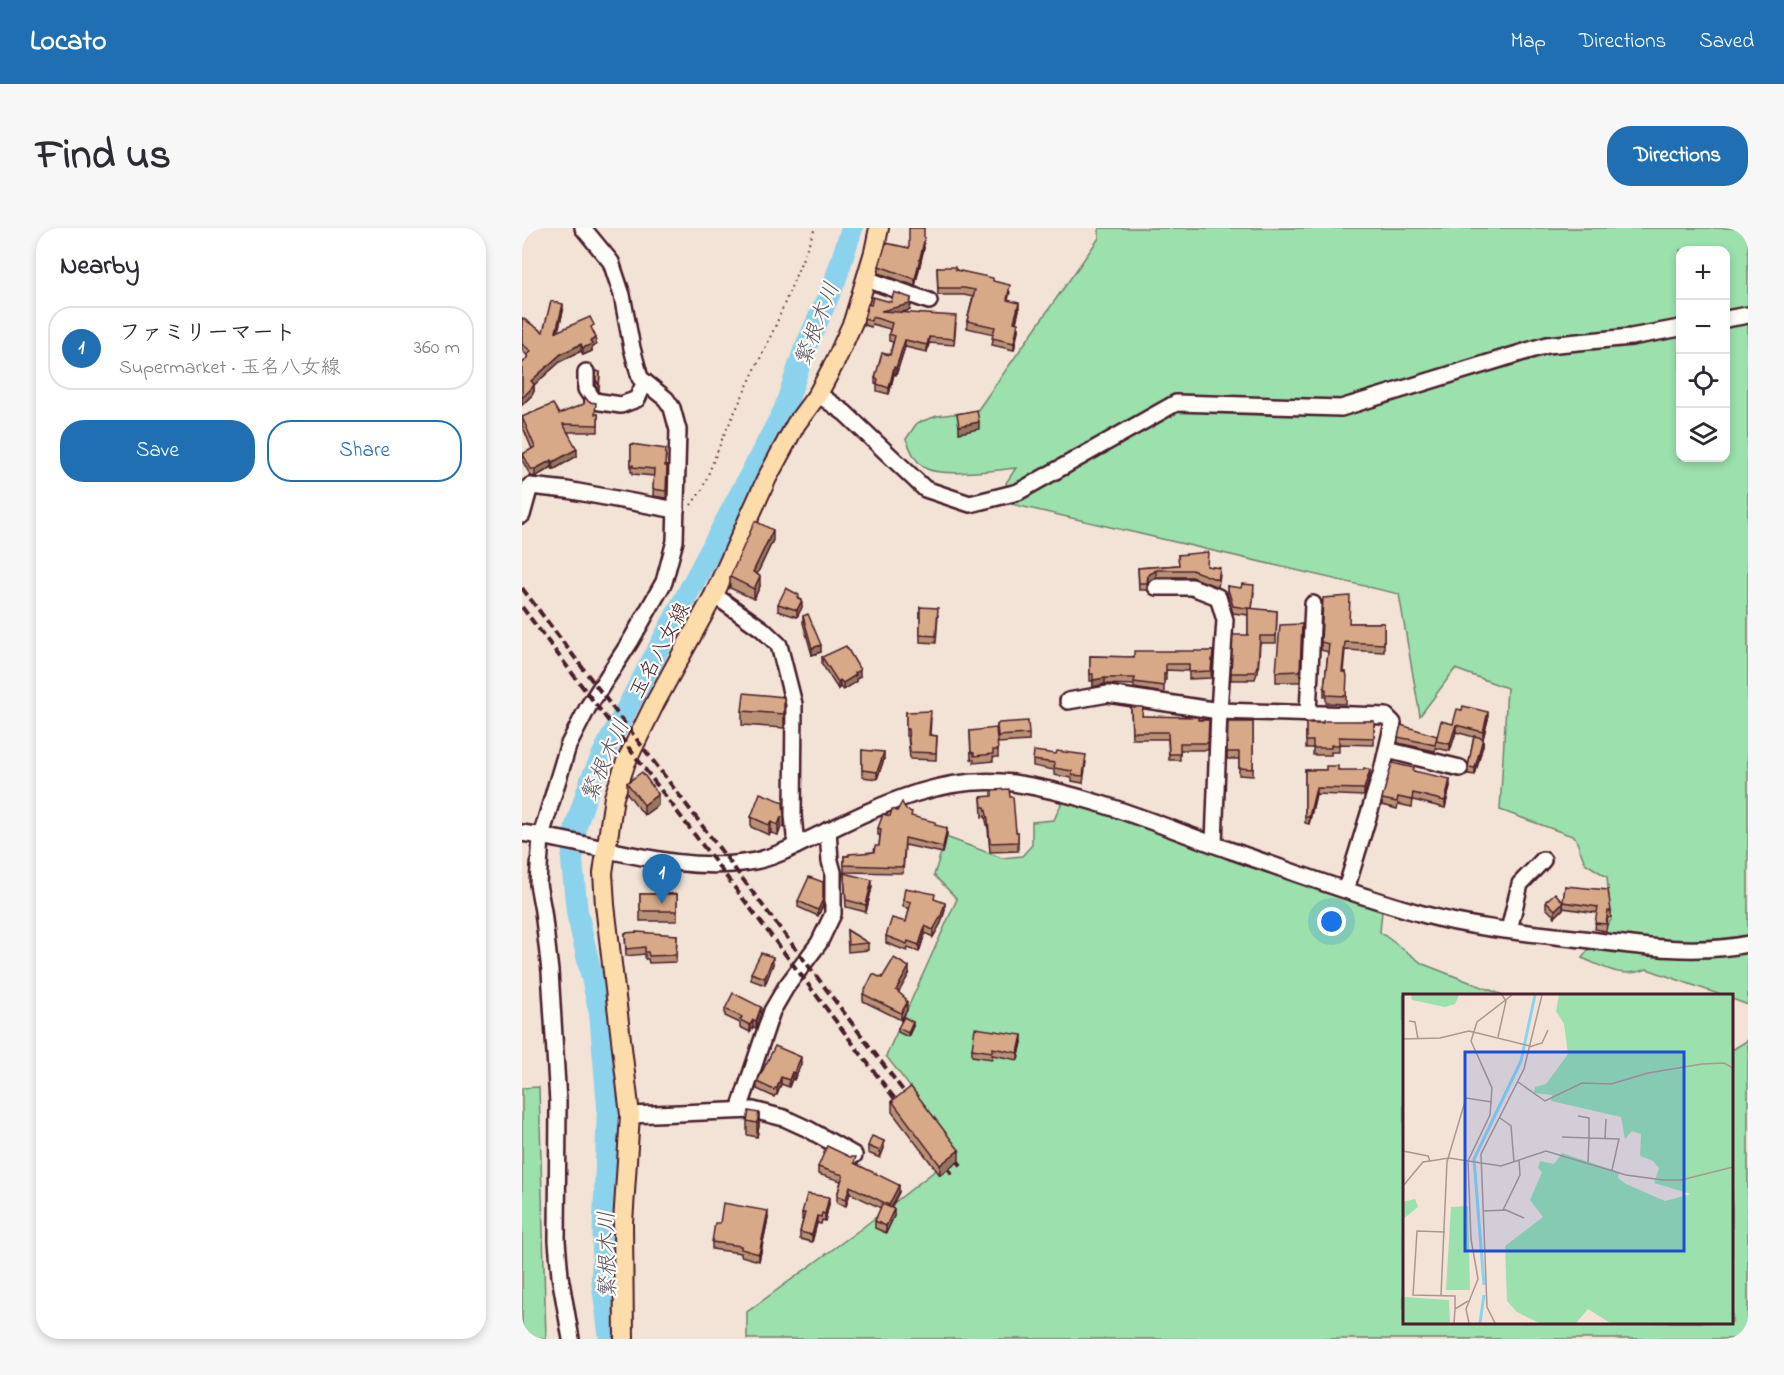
<!DOCTYPE html>
<meta charset="utf-8">
<style>
body{margin:0;font-family:"Indie Flower","Klee One",sans-serif;background:#f7f7f7;color:#2b2b33}
.controls{position:absolute;right:18px;top:18px;display:grid;overflow:hidden;border-radius:12px;box-shadow:0 3px 9px #0003}
.controls button{width:54px;height:54px;display:grid;place-items:center;padding:0;border:0;border-bottom:2px solid #e1e1e2;background:#fff;color:#2b2b33;font:30px sans-serif}
.you{position:absolute;left:810px;top:694px;width:21px;height:21px;margin:-15px;border:4px solid #fff;border-radius:50%;background:#1a73e8;box-shadow:0 0 0 9px #1a73e833}
.badge{display:grid;place-items:center;width:39px;height:39px;border-radius:50%;background:#1f6fb2;color:#fff;font-size:20px;font-weight:700}
.pin{position:absolute;translate:-50% -50px;filter:drop-shadow(0 2px 3px #0008)}
.pin::after{content:'';position:absolute;top:32px;width:21px;height:18px;background:inherit;clip-path:polygon(0 0,100% 0,50% 100%)}
.list{margin:0;padding:0;list-style:none}
h2{display:flex;justify-content:space-between;align-items:center;height:78px;margin:0;padding:0 24px;font-size:26px}
h2 small{font-size:20px;font-weight:400;color:#7c7c81}
.list li{display:grid;grid-template-columns:39px 1fr auto;gap:18px;align-items:center;box-sizing:border-box;height:84px;margin:0 12px 12px;padding:0 12px;border:2px solid #e1e1e2;border-radius:24px}
.list b{display:block;font-size:22px;white-space:nowrap}
.list p{margin:0;font-size:20px;white-space:nowrap;color:#7c7c81}
.list em{font-size:20px;font-style:normal;color:#7c7c81}
.actions{display:flex;gap:12px;padding:18px 24px}
.actions a{flex:1;padding:14px 0;border:2px solid #1f6fb2;border-radius:24px;text-align:center;font-size:21px;color:#1f6fb2}
.actions .main{background:#1f6fb2;color:#fff}
.icon{flex:none;width:33px;height:33px;fill:none;stroke:currentColor;stroke-width:2;stroke-linecap:round;stroke-linejoin:round}
.map{position:relative;flex:none;width:1226px;height:1111px;overflow:hidden;border-radius:24px}
header{display:flex;align-items:center;gap:36px;box-sizing:border-box;height:84px;padding:0 30px;background:#1f6fb2;color:#fff}
header strong{font-size:28px}
nav{display:flex;gap:33px;margin-inline-start:auto;font-size:21px}
.intro{display:flex;align-items:center;justify-content:space-between;box-sizing:border-box;height:144px;padding:0 36px}
h1{margin:0;font-size:42px}
.button{padding:15px 27px;border-radius:24px;background:#1f6fb2;color:#fff;font-size:21px;font-weight:700}
main{display:flex;gap:36px;padding:0 36px}
aside{flex:1;background:#fff;border-radius:24px;box-shadow:0 3px 9px #0003}
.map>svg:first-child{display:block}
</style>
<header>
<strong>Locato</strong>
<nav><a>Map</a><a>Directions</a><a>Saved</a></nav>
</header>
<div class="intro"><h1>Find us</h1><a class="button">Directions</a></div>
<main>
<aside>
<h2>Nearby<small></small></h2>
<ul class="list">
<li><span class="badge">1</span><div><b>ファミリーマート</b><p>Supermarket · 玉名八女線</p></div><em>360 m</em></li>
</ul>
<div class="actions"><a class="main">Save</a><a>Share</a></div>
</aside>
<div class="map">
<svg width="1226" height="1111" viewBox="0 0 1226 1111">
<rect width="100%" height="100%" fill="#f2e3d6"/>
<filter id="ink" filterUnits="userSpaceOnUse"><feTurbulence type="fractalNoise" baseFrequency=".0167" numOctaves="2"/><feDisplacementMap in="SourceGraphic" scale="12" xChannelSelector="R" yChannelSelector="G"/><feConvolveMatrix kernelMatrix="1 2 1 2 8 2 1 2 1" color-interpolation-filters="sRGB"/></filter>
<g filter="url(#ink)">
<g fill="#9be0ad" stroke="#72806c" stroke-width="1.5" fill-rule="evenodd">
<path d="M577,0H1226V777L1210,771V768L1199,767L1125,741C1099,751 1084,740 1060,730L1089,692L1085,649L1063,635L1053,609L978,582L985,460L933,441L898,488L877,366L485,275L484,255L494,240C474,242 422,249 405,241C393,235 389,222 384,211L395,195L415,188L455,183L577,10ZM1158,22H1204V230H1158Z"/>
<path d="M543,567L861,673L858,704L901,736L981,767L882,768V1094H1210V822L1226,812V1111H225V1084L340,1000L438,923L364,828L435,671L412,647L424,609L480,630L500,628L510,617V594L532,592Z"/>
<path d="M17,859L24,1111H0V860Z"/>
</g>
<g fill="none" stroke-linecap="round" stroke-linejoin="round">
<path stroke="#8bd2ed" stroke-width="22" d="M88,1111L80,1051L86,878L78,785L55,684L50,633L54,598L69,552L83,522L262,183L282,123L313,53L330,0"/>
<defs>
<g id="minor">
<path d="M344,51L407,73"/>
<path d="M1204,91L1226,87"/>
<path d="M64,144V161L72,173L99,177L115,171L123,154"/>
<path d="M296,166L323,185L403,261L448,276L496,264L654,175L819,180L1025,117L1109,109L1158,100"/>
<path d="M0,287L8,258L45,262L154,282"/>
<path d="M192,367L240,401L257,417L272,476L271,587L274,618"/>
<path d="M546,473L586,466L697,483L703,392L696,369L670,359H634"/>
<path d="M786,486L791,376"/>
<path d="M865,522L938,540"/>
<path d="M0,605C75,615 158,648 233,633C257,628 281,614 303,604C363,575 423,546 491,555C567,566 639,598 710,623C774,645 838,669 904,687C955,701 1009,705 1061,711C1114,718 1173,727 1226,716"/>
<path d="M692,616L697,483L864,488L871,495L860,543L824,661"/>
<path d="M987,702L998,656L1021,632"/>
<path d="M217,882L250,783L264,759L297,715L311,686V644L308,633L306,602"/>
<path d="M108,887L231,882L262,890L286,901L332,927"/>
<path d="M49,1111L38,1048L35,1013L36,874L28,743L21,683L16,656L19,608L46,518L66,479L108,414L142,354L153,313L156,202L150,180L144,171L118,150L110,120L100,67L89,34L61,0"/>
</g>
<path id="major" d="M102,1111L101,995L108,887L83,677L81,645L92,569L104,534L133,475L192,367L245,250L274,196L296,166L314,132L331,94L352,24L357,0"/>
</defs>
<use href="#minor" stroke="#4a1f2b" stroke-width="20"/>
<use href="#major" stroke="#4a1f2b" stroke-width="22"/>
<path stroke="#4a1f2b" stroke-width="2" stroke-dasharray="1.5 4.5" stroke-linecap="butt" d="M169,277L180,262L201,209L253,99L293,0"/>
<use href="#minor" stroke="#fdfcf7" stroke-width="15"/>
<use href="#major" stroke="#fddcac" stroke-width="18"/>
<g stroke="#4a1f2b" stroke-width="4" stroke-dasharray="9 4.5" stroke-linecap="butt">
<path d="M0,360L392,877"/>
<path d="M0,379L382,883"/>
<path d="M425,920L442,941"/>
<path d="M417,928L433,950"/>
</g>
</g>
<g fill="#b99176" stroke="#4a1f2b" stroke-width="1.5">
<path d="M387,20H402L393,58L357,45V38Z"/>
<path d="M415,39L434,42L471,53L488,64L486,72L497,82L494,95L496,102L492,122L470,117L472,106L445,100V93L451,69L442,67H416Z"/>
<path d="M369,74L389,77L388,82L380,84L434,95L432,117L407,115L405,124L383,119L374,147L372,146L367,166L355,163V157L353,156V150L368,127L371,114L367,113V106L368,101L350,96L349,99L342,97V90L349,77Z"/>
<path d="M41,83L36,103L72,104L74,117L70,119V123L61,127L59,123L39,133L12,157V163L10,167L0,177V136L5,131V127L0,123V90L21,104Z"/>
<path d="M74,143L78,144L77,163L74,158Z"/>
<path d="M37,186H76V204H46L55,228L31,242L30,239L13,249L9,248L1,234V226L10,221L0,197V189Z"/>
<path d="M109,216L144,228L143,238H145L144,270L131,268L132,248L111,246V244H109Z"/>
<path d="M251,312L235,346L238,358L232,371L208,360V349Z"/>
<path d="M656,327L686,338L698,347L696,359L670,349H634L626,354L625,362H617L616,340L657,337Z"/>
<path d="M705,358L732,364L730,381L755,383L754,415H738L736,445H735L733,451H726V452H709V445L726,407V387L711,385L705,365Z"/>
<path d="M277,370L280,379L275,389L256,383V376Z"/>
<path d="M398,379L416,387L414,415L398,414Z"/>
<path d="M281,388L299,424L290,427L281,395Z"/>
<path d="M827,395H862V424L823,422L821,444H824V476L804,475V469H802V461L806,424L799,422V414Z"/>
<path d="M780,407L778,454H754V444Z"/>
<path d="M691,423L689,450L667,451V443L644,442V452H642V465L612,460V457L583,456L571,459V453H568V428L612,429Z"/>
<path d="M300,429L338,449L334,451V454L321,462L318,459L316,461L300,436Z"/>
<path d="M262,469V500L220,497V483Z"/>
<path d="M609,479L621,488L687,492L686,522H658V532H647L646,511H610Z"/>
<path d="M384,484L409,490L408,507L415,508L414,532L388,531L386,508H384Z"/>
<path d="M966,491L961,510V517L953,547L946,546V539L952,509L934,504L928,523L914,520V519L913,523L876,515V509L915,508L931,496Z"/>
<path d="M852,493V517L817,516V524H809V527H791V520H784V495Z"/>
<path d="M706,494H731V548L717,547V531H705Z"/>
<path d="M475,497L507,506V513L476,515Z"/>
<path d="M448,503L476,522V529H471V533L452,535V532L449,531Z"/>
<path d="M340,522L362,531L355,551L340,549Z"/>
<path d="M511,532L564,534L561,555L550,553V550L532,547V542L511,538Z"/>
<path d="M783,542H816L848,549L842,568L794,566L787,596L783,595Z"/>
<path d="M892,543L928,558L923,580L891,572L890,579L876,576L875,581L860,577V571Z"/>
<path d="M105,555L136,577L122,587L105,565Z"/>
<path d="M459,569H488L494,604H496V623L468,624L466,601L463,588L460,589Z"/>
<path d="M259,574L262,589V599H259L256,607L249,605L247,607L229,599V589Z"/>
<path d="M384,582L390,589L413,597L425,606L421,625L383,617L381,645L322,644V628L352,624L357,618L358,607H356V600L368,588L375,583Z"/>
<path d="M322,645L350,659L344,684L324,679Z"/>
<path d="M1043,658L1089,683V689L1086,690L1084,703L1073,701L1075,685L1041,680Z"/>
<rect x="118" y="666" width="37" height="27"/>
<path d="M381,672H413L423,682L419,695L411,709L403,705L397,724L386,720L385,723L364,715V708L384,694L388,681L381,679Z"/>
<path d="M276,673L301,677L296,688L276,679Z"/>
<path d="M1024,673L1041,681L1033,689L1024,680Z"/>
<path d="M325,702L346,715V722L326,724Z"/>
<path d="M103,705L155,707L154,734L127,735L126,731H123V726L104,728Z"/>
<path d="M251,736L243,757L229,752V745Z"/>
<path d="M387,746L376,764L385,782L379,792L341,773V766L360,750Z"/>
<path d="M203,781L239,786L234,800L231,799L228,804L218,799V795L203,788Z"/>
<path d="M391,798L386,809L376,804V800Z"/>
<path d="M500,814L496,832L470,827V831L450,828V821Z"/>
<path d="M279,836L272,852L270,851L267,859L259,856L255,867H253L252,869L235,861V854Z"/>
<path d="M370,873L437,933L418,947L370,884Z"/>
<path d="M237,885V898L235,909L225,907V893Z"/>
<path d="M346,918L362,920L358,930L346,925Z"/>
<path d="M334,936L377,964L369,980L372,988L364,1005L353,1000V993L359,980L328,965L324,978L315,975V968L319,953L296,946V939Z"/>
<path d="M307,976L303,993L300,992L299,996L295,995L290,1014L278,1011V1004L281,992H280V985Z"/>
<path d="M246,990L237,1033L219,1028V1025L190,1021V1014Z"/>
</g>
<g fill="#967660" stroke="#4a1f2b" stroke-width="1.5">
<path d="M402,13V20L393,58V51Z"/>
<path d="M389,70L388,82L359,90V83Z"/>
<path d="M497,75V82L492,101V94Z"/>
<path d="M41,76V83L34,111V104Z"/>
<path d="M496,95V102L492,122V115Z"/>
<path d="M407,109V115L405,124V117Z"/>
<path d="M74,110V117L70,119V123L61,127V120L68,113Z"/>
<path d="M383,112V119L374,147V140Z"/>
<path d="M59,116V123L39,133L12,157V163L10,167L0,177V170L9,153L39,126Z"/>
<path d="M372,139V146L367,166V160Z"/>
<path d="M457,194V201L437,205V198Z"/>
<path d="M55,221V228L31,242V234Z"/>
<path d="M30,232V239L13,249V241Z"/>
<path d="M251,302V312L231,355V344Z"/>
<path d="M634,342V349L626,354L625,362L626,347Z"/>
<path d="M238,348V358L232,371V361Z"/>
<path d="M280,372V379L275,389V382Z"/>
<path d="M299,417V424L290,427V420Z"/>
<path d="M338,442V449L334,451V454L321,462V455Z"/>
<path d="M583,450V456L571,459V452Z"/>
<path d="M318,452V459L316,461V454Z"/>
<path d="M966,484V491L961,511V504Z"/>
<path d="M934,497V504L928,523V516Z"/>
<path d="M961,510V517L953,547V540Z"/>
<path d="M362,524V531L355,551V544Z"/>
<path d="M848,542V549L842,568V561Z"/>
<path d="M928,551V558L923,580V573Z"/>
<path d="M794,560V566L787,596V589Z"/>
<path d="M136,566V577L122,587V577Z"/>
<path d="M259,589V599L256,607V597Z"/>
<path d="M249,594V605L247,607V597Z"/>
<path d="M425,600V606L421,625V619Z"/>
<path d="M350,652V659L344,684V677Z"/>
<path d="M301,671V677L296,688V682Z"/>
<path d="M1041,674V681L1033,689V682Z"/>
<path d="M423,675V682L419,695L411,709V702Z"/>
<path d="M403,698V705L397,724V717Z"/>
<path d="M251,729V736L243,757V750Z"/>
<path d="M387,739V746L374,769V762Z"/>
<path d="M385,775V782L379,792V785Z"/>
<path d="M239,779V786L234,800V793Z"/>
<path d="M231,792V799L228,804V797Z"/>
<path d="M391,794V798L386,809V805Z"/>
<path d="M500,807V814L496,832V825Z"/>
<path d="M279,829V836L272,852V845Z"/>
<path d="M270,844V851L267,859V852Z"/>
<path d="M259,849V856L255,867V860Z"/>
<path d="M237,885V898L235,909V895Z"/>
<path d="M362,913V920L358,930V923Z"/>
<path d="M437,922V933L418,947V937Z"/>
<path d="M377,957V964L367,984V977Z"/>
<path d="M328,958V965L324,978V971Z"/>
<path d="M307,969V976L303,993V986Z"/>
<path d="M372,981V988L364,1005V998Z"/>
<path d="M246,983V990L237,1033V1026Z"/>
<path d="M295,988V995L290,1014V1007Z"/>
</g>
<g fill="#d7a989" stroke="#4a1f2b" stroke-width="1.5">
<path d="M387,0H402V13L393,51L357,38L364,15L387,20Z"/>
<path d="M415,39H433L434,42L471,50V53L475,54L488,57L485,72L497,75L492,94L496,95L492,115L470,110L473,99L445,93L453,62L442,60H416Z"/>
<path d="M372,64L389,70L388,76L359,83L434,88L432,111L407,109L405,117L383,112L374,140L372,139L367,160L355,156L356,151L353,150L360,125L368,127L373,108L367,106L370,95L350,89L349,93L342,90L346,76L349,77L351,69L369,74Z"/>
<path d="M29,73L41,76L34,104L68,89L72,97L69,99L74,110L68,113L70,116L61,120L59,116L39,126L9,153L12,156L10,160L0,170V136L6,129L5,127L9,123L0,116V90L21,104Z"/>
<path d="M74,143L78,144L77,157L74,152Z"/>
<path d="M63,169L67,174L74,175L73,186H76V197L41,196L55,221L31,234L30,232L13,241H9L1,226L13,219L0,189L31,176L37,186L62,176Z"/>
<path d="M455,182L457,194L437,198L435,186Z"/>
<path d="M109,216L144,221L143,238H145L144,263L131,261L132,241L111,239V237H109Z"/>
<path d="M233,293L251,302L231,344L238,348L232,361L208,349Z"/>
<path d="M686,324L685,338L698,340L696,352L670,342H634L626,347L625,355H617L616,340L657,337L656,327Z"/>
<path d="M720,356L732,357L730,381L711,378L705,358L719,360Z"/>
<path d="M264,360L277,367L276,370L280,372L275,382L256,376Z"/>
<path d="M828,368L827,395H862V416L823,414L820,444H824L825,448L824,468L804,467V461H802L807,416L799,414L801,370Z"/>
<path d="M398,379L416,380L414,408L398,407Z"/>
<path d="M726,380L755,383L754,408H738L736,438H735L733,444H726V445H709L711,407H726Z"/>
<path d="M286,386L299,417L290,420L281,388Z"/>
<path d="M780,396L778,443L754,444L758,397Z"/>
<path d="M324,418L338,442L332,445L334,447L321,455L318,452L316,454L300,429Z"/>
<path d="M612,423H691L689,443L667,444V436H644V445H642V458L612,454L613,450H583L571,452V446H568V428L612,429Z"/>
<path d="M222,465L262,469V486L220,483Z"/>
<path d="M941,478L966,484L961,504L934,497L928,516L914,513L919,493L931,496L935,481L940,482Z"/>
<path d="M609,479H621L620,488L676,489V492H687L686,515H658V526H647L646,504H610Z"/>
<path d="M409,483L407,507L415,508L414,525L388,524L386,501H384V484Z"/>
<path d="M506,493L507,506L476,508L475,497L477,495Z"/>
<path d="M801,493H852V510L817,509V517H809V520H791V513H784V495H801Z"/>
<path d="M706,494H731V541L717,540V524H705Z"/>
<path d="M879,497L915,508L913,517L876,509Z"/>
<path d="M474,500L476,522H471V526L452,528V525L449,524L448,503Z"/>
<path d="M952,508L961,510L953,540L946,539Z"/>
<path d="M340,522L362,524L355,544L340,542Z"/>
<path d="M512,523L534,526L535,523L564,527L561,548L550,547V543L532,540L533,535L511,532Z"/>
<path d="M870,535L892,540L891,543L928,551L923,573L891,565L890,572L876,569L875,574L860,571Z"/>
<path d="M804,538H816V542H841L842,540L848,542L842,561L794,560L787,589H783V542H804Z"/>
<path d="M120,544L136,566L122,577L105,555Z"/>
<path d="M487,561L488,569H491L494,604H496V614L468,615L466,591L463,579H460L459,569L470,568V562Z"/>
<path d="M238,565L259,573L257,574H261L262,589H259L256,597L249,594L247,597L229,589Z"/>
<path d="M380,574L384,582L390,584L389,588L413,594V597L425,600L421,619L383,610L381,639L322,637V628H327V626L352,624L353,618H357L359,601L356,600L361,586L368,588L370,581L375,583Z"/>
<path d="M322,645L350,652L344,677L324,672Z"/>
<path d="M287,649L301,654V671L296,682L276,673Z"/>
<path d="M1043,658L1086,662L1089,683H1086L1084,696L1073,695L1076,679L1041,674Z"/>
<path d="M383,660L413,666L412,671L423,675L419,688L411,702L403,698L397,717L386,713L385,716L364,708L370,690L384,694L389,674L381,672Z"/>
<path d="M1033,665L1041,674L1033,682L1024,673Z"/>
<rect x="118" y="666" width="37" height="17"/>
<path d="M325,702L346,715L326,717Z"/>
<path d="M115,704L155,707L154,727L127,728L126,724H123V719L104,721L103,705Z"/>
<path d="M239,725L251,729L243,750L229,745Z"/>
<path d="M372,730L387,739L374,762L383,770L385,775L379,785L341,766L351,746L360,750Z"/>
<path d="M211,765L239,779L234,793L231,792L228,797L218,792L220,789L203,781Z"/>
<path d="M382,789L391,794L386,805L376,800Z"/>
<path d="M453,800L500,807L496,825L470,820V824L450,821Z"/>
<path d="M253,818L279,829L272,845L270,844L267,852L259,849L255,860H253L252,862L235,854Z"/>
<path d="M389,859L437,922L418,937L370,873Z"/>
<path d="M227,883L237,885L235,895L225,893Z"/>
<path d="M350,908L362,913L358,923L346,918Z"/>
<path d="M305,918L328,929H334L332,935L377,957L367,977L328,958L324,971L315,968L321,947L296,939Z"/>
<path d="M285,966L307,969L303,986L300,985L299,989L295,988L290,1007L278,1004L283,985H280Z"/>
<path d="M201,975L246,983L237,1026L219,1021V1018L190,1014L193,995H198Z"/>
<path d="M360,976L372,981L364,998L353,993Z"/>
</g>
</g>
<g text-anchor="middle" stroke-width="4.5" stroke-linejoin="round" paint-order="stroke">
<g font-size="21" fill="#4a1f2b" stroke="#fdfcf7">
<text transform="translate(137 422) rotate(-62)" y="7">玉名八女線</text>
</g>
<g font-size="22" font-style="italic" fill="#5e5565" stroke="#fdfcf7">
<text transform="translate(294 96) rotate(-69)" y="8">繁根木川</text>
<text transform="translate(82 532) rotate(-66)" y="8">繁根木川</text>
<text transform="translate(84 1027) rotate(-91)" y="8">繁根木川</text>
</g>
</g>
<g transform="translate(881 766)">
<rect width="330" height="330" fill="#f2e3d6"/>
<path d="M8,1H56L52,10L42,13L9,6ZM156,1H330V329H207L185,315L173,329H136L114,318L104,307L102,252L140,223L127,206L139,178L135,174L137,167L151,170L159,159L216,178L215,184L223,190L262,207L288,200L251,189L256,174L250,167L237,162L238,140L229,137L222,145L218,123L148,107L149,101L131,99L132,93L143,90L165,60L161,30L153,17ZM12,205L15,213L0,225V208ZM65,212L67,296H43L48,213ZM0,303L46,306L47,329H0Z" fill="#9be0ad"/>
<path fill="none" stroke="#8bd2ed" stroke-width="3" d="M81,291L71,165L118,67L132,1M77,329L81,301"/>
<path fill="none" stroke="#af9592" stroke-width="1.5" d="M6,27L12,28L15,45M95,43L103,7L99,1M0,45L37,44L66,37L127,52M126,53L139,49L145,36M115,88L142,107L179,89L208,90L245,79L299,70L321,69L330,74M97,124L108,132L111,168M159,143L186,144V124L175,122M202,145L203,125M0,157L25,162L27,167M185,168L186,144L216,145L209,176M0,192L20,168L27,167L46,164L98,172L143,157L223,181L260,186H278L330,173M100,216L117,181L116,166M81,217L103,216L121,224M42,238L14,237L10,301L52,302V315M38,301L44,168L63,104L89,108M51,329L52,315L65,307M66,329L63,315L75,285L68,245L65,167L87,121L89,94L68,47L74,28L109,1M92,329L84,313L78,160L121,75L139,1"/>
<path fill="#1d4ed8" fill-opacity="0.15" stroke="#1d4ed8" stroke-width="3" d="M62,58H281V257H62Z"/>
<rect width="330" height="330" fill="none" stroke="#4a1f2b" stroke-width="3"/>
</g>
</svg>
<div class="controls">
<button>+</button>
<button>−</button>
<button><svg class="icon" aria-label="locate" viewBox="0 0 24 24"><circle cx="12" cy="12" r="6"/><path d="M12 2v4M12 18v4M2 12h4M18 12h4"/></svg></button>
<button><svg class="icon" aria-label="layers" viewBox="0 0 24 24"><path d="M12 4l9 5-9 5-9-5zM3 14l9 5 9-5"/></svg></button>
</div>
<div class="you"></div>
<div class="pin badge" style="left:140px;top:676px">1</div>
</div>
</main>
